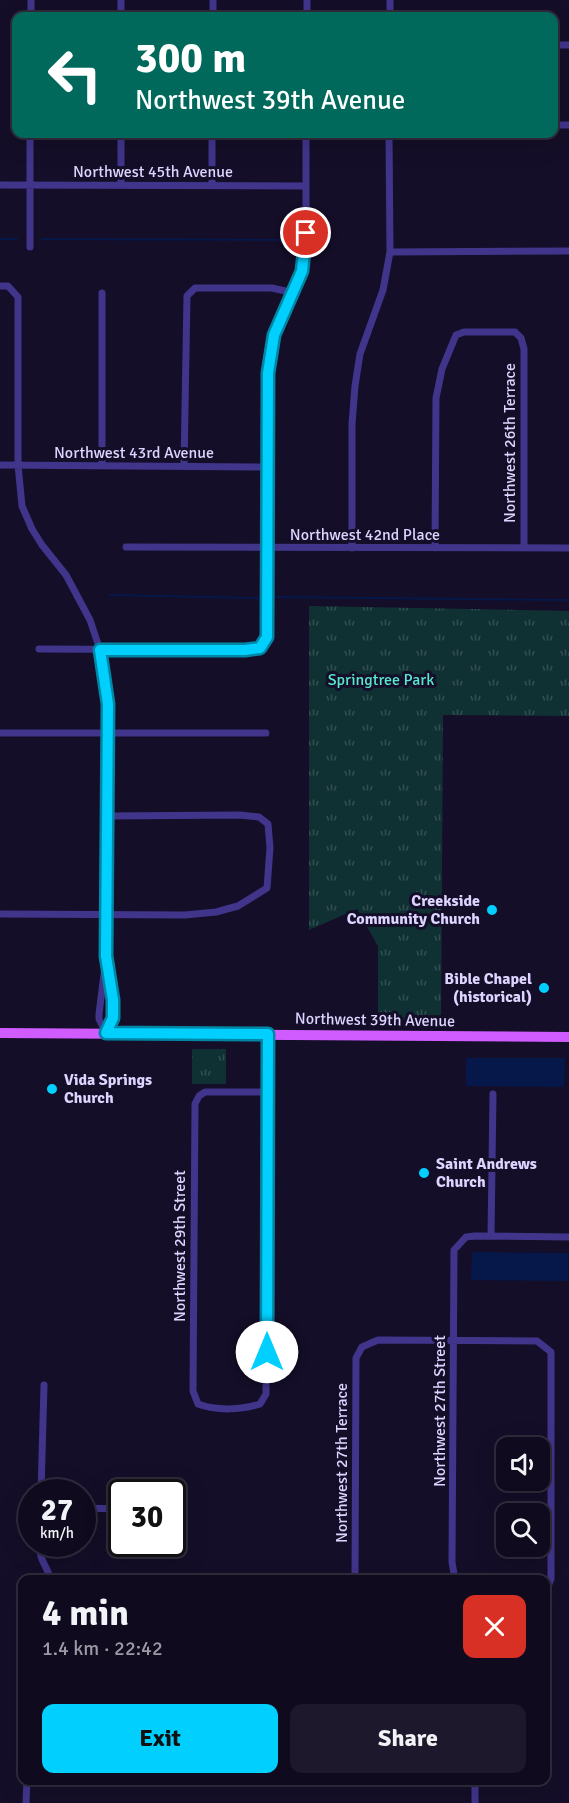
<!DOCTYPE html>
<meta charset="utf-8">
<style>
:root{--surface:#0f0a1e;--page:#1d182b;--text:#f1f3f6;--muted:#9b9aa4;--line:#2f2b3c;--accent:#01d0ff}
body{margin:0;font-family:Signika,sans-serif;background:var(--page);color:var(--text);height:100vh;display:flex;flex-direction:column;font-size:22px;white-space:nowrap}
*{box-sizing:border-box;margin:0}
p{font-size:20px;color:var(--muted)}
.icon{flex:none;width:33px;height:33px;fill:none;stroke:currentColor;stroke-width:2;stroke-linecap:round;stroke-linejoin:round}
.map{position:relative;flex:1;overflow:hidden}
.details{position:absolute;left:18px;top:1575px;width:532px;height:210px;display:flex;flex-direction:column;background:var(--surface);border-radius:12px;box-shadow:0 6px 24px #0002,0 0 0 2px var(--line)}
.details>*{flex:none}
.banner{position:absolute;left:12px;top:12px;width:546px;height:126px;border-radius:12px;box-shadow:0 6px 24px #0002,0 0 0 2px var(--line);background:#00695c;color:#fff;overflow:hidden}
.fabs{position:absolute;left:496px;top:1437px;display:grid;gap:12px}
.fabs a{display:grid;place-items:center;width:54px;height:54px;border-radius:12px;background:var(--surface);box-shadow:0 6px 24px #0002,0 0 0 2px var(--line);font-size:30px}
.speed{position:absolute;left:18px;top:1479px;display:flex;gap:12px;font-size:30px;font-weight:700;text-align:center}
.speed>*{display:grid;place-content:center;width:78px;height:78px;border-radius:50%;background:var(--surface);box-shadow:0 6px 24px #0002,0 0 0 2px var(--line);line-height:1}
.speed small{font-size:15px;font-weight:400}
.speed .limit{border:3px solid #111;border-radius:9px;background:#fff;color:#111}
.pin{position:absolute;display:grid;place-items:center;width:51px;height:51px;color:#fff;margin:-26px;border:3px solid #fff;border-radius:50%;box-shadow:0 2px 6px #0007}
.me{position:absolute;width:66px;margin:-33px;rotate:0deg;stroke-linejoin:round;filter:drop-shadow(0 0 4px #0008)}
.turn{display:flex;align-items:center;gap:21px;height:126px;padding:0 24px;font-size:27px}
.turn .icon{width:78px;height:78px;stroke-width:2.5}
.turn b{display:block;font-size:42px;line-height:51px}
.round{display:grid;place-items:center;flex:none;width:63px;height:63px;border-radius:12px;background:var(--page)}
.head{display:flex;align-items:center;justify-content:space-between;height:102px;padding:0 24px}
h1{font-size:36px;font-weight:700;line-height:45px}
.action{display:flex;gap:12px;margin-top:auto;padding:12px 24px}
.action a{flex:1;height:69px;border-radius:12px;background:var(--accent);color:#111;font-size:24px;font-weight:700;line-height:69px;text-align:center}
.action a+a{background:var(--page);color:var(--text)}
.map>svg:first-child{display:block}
</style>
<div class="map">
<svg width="569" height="1803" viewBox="0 0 569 1803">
<defs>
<pattern id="park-tufts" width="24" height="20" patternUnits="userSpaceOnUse" patternTransform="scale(1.5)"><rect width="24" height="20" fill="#103133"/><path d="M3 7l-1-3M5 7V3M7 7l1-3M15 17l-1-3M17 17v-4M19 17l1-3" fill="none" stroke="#324e52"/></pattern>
</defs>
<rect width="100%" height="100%" fill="#140e28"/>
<path fill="url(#park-tufts)" d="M 309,606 L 569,611 L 569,716 L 443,715 L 441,1020 L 378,1019 L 378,946 L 357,909 L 309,930 Z
M 192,1049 L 226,1049 L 226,1084 L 192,1084 Z"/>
<path fill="#061849" d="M 466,1058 L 565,1058 L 564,1087 L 466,1086 Z
M 472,1252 L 568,1253 L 568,1281 L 471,1280 Z"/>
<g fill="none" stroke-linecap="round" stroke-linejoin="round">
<path stroke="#061849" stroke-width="2" d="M 0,239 L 17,239
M 42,239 L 289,240
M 110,595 L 258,598
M 276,597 L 569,600"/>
<path stroke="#40358b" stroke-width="7" d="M 31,16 L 31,0
M 121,16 L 121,0
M 213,16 L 213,0
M 307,16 L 307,0
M 390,16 L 390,0
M 554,45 L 569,45
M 554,125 L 569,125
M 0,185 L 306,186
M 121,185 L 121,134
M 212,185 L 212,134
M 30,247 L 30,134
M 390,252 L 569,251
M 0,286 L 8,286 L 18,297 L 18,465 L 22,506 L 32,529 L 42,545 L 66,575 L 90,620 L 100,650 L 106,687 L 108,733 L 106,956 L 113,1000 L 113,1019 L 106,1033
M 0,465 L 268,467
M 102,466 L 102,293
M 184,466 L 187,296 L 195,288 L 272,288 L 294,293
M 126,547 L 569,548
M 352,548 L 352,424 L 355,386 L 360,354 L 383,290 L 390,252 L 389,134
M 435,548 L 436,398 L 442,369 L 456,335 L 464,332 L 515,332 L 521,338 L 524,349 L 524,548
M 39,649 L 245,650 L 260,648 L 267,637 L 268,373 L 274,335 L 302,271 L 306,247 L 306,134
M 0,733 L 266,733
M 0,914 L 185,915 L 216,912 L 238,906 L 267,888 L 270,848 L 268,824 L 259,817 L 240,815 L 108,816
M 106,1033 L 99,1019 L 99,1014 L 106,958
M 268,1034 L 266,1394 L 260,1404 C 242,1410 216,1411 198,1404 L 193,1391 L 195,1104 L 199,1096 L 205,1092 L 268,1092
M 491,1236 L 493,1094
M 41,1492 L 44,1385
M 82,1508 L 122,1509
M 40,1544 C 39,1564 48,1564 50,1580
M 355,1580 L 356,1358 L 362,1347 L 378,1340 L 537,1341 L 551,1352 L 551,1579 L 546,1591
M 455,1580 L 452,1562 L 454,1250 L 466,1237 L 475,1236 L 569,1237
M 26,1803 L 27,1780
M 475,1803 L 475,1780"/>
<path stroke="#d05cff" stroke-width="10" d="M 0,1033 L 569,1037"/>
</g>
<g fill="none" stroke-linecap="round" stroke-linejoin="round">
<defs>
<path id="route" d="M 267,1352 L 268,1034 L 106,1033 L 113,1018 L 113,1000 L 106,956 L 108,704 L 100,650 L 245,650 L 260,648 L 267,637 L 268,373 L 274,335 L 302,271 L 306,233"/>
</defs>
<use href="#route" stroke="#0187a6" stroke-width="15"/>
<use href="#route" stroke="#01d0ff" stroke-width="10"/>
</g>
<g fill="#01d0ff" stroke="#140e28" stroke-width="2">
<circle cx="492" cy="910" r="6"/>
<circle cx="544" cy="988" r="6"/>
<circle cx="52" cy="1089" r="6"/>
<circle cx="424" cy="1173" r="6"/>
</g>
<g text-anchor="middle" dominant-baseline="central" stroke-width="6" stroke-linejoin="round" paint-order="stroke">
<g font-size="16" fill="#ddd5ff" stroke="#140e28">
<text x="153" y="172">Northwest 45th Avenue</text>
<text transform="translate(510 443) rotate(-90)">Northwest 26th Terrace</text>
<text x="134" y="453">Northwest 43rd Avenue</text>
<text x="365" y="535">Northwest 42nd Place</text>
<text transform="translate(375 1020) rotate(1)">Northwest 39th Avenue</text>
<text transform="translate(180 1246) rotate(-90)">Northwest 29th Street</text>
<text transform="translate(440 1411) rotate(-90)">Northwest 27th Street</text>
<text transform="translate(342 1463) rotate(-90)">Northwest 27th Terrace</text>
</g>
<g font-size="16" fill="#56e9d1" stroke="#140e28">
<text x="381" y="680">Springtree Park</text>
</g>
<g font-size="16" font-weight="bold" fill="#ddd5ff" stroke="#140e28" text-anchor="end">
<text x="480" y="901">Creekside<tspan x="480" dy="18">Community Church</tspan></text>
<text x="532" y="979">Bible Chapel<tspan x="532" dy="18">(historical)</tspan></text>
<text x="64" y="1080" text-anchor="start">Vida Springs<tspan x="64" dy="18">Church</tspan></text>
<text x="436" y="1164" text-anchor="start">Saint Andrews<tspan x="436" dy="18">Church</tspan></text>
</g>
</g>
</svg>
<div class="fabs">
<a><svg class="icon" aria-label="sound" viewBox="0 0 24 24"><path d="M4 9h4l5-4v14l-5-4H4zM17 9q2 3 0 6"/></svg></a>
<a><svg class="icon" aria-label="search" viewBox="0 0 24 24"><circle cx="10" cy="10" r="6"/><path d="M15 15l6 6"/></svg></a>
</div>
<div class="speed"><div>27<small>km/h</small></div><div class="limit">30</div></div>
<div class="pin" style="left:306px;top:233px;background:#d93025"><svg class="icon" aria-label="arrive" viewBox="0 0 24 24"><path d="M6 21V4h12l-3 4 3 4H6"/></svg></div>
<svg class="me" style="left:267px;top:1352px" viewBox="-20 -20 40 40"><circle r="19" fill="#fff"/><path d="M0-13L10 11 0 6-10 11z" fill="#01d0ff"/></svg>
<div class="banner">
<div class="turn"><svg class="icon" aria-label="left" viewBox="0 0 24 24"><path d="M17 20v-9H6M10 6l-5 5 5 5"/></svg><div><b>300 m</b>Northwest 39th Avenue</div></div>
</div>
<section class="details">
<div class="head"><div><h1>4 min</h1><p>1.4 km · 22:42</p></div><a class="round" style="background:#d93025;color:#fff"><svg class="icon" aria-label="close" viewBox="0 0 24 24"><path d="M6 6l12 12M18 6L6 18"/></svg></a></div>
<div class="action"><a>Exit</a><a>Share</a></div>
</section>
</div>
